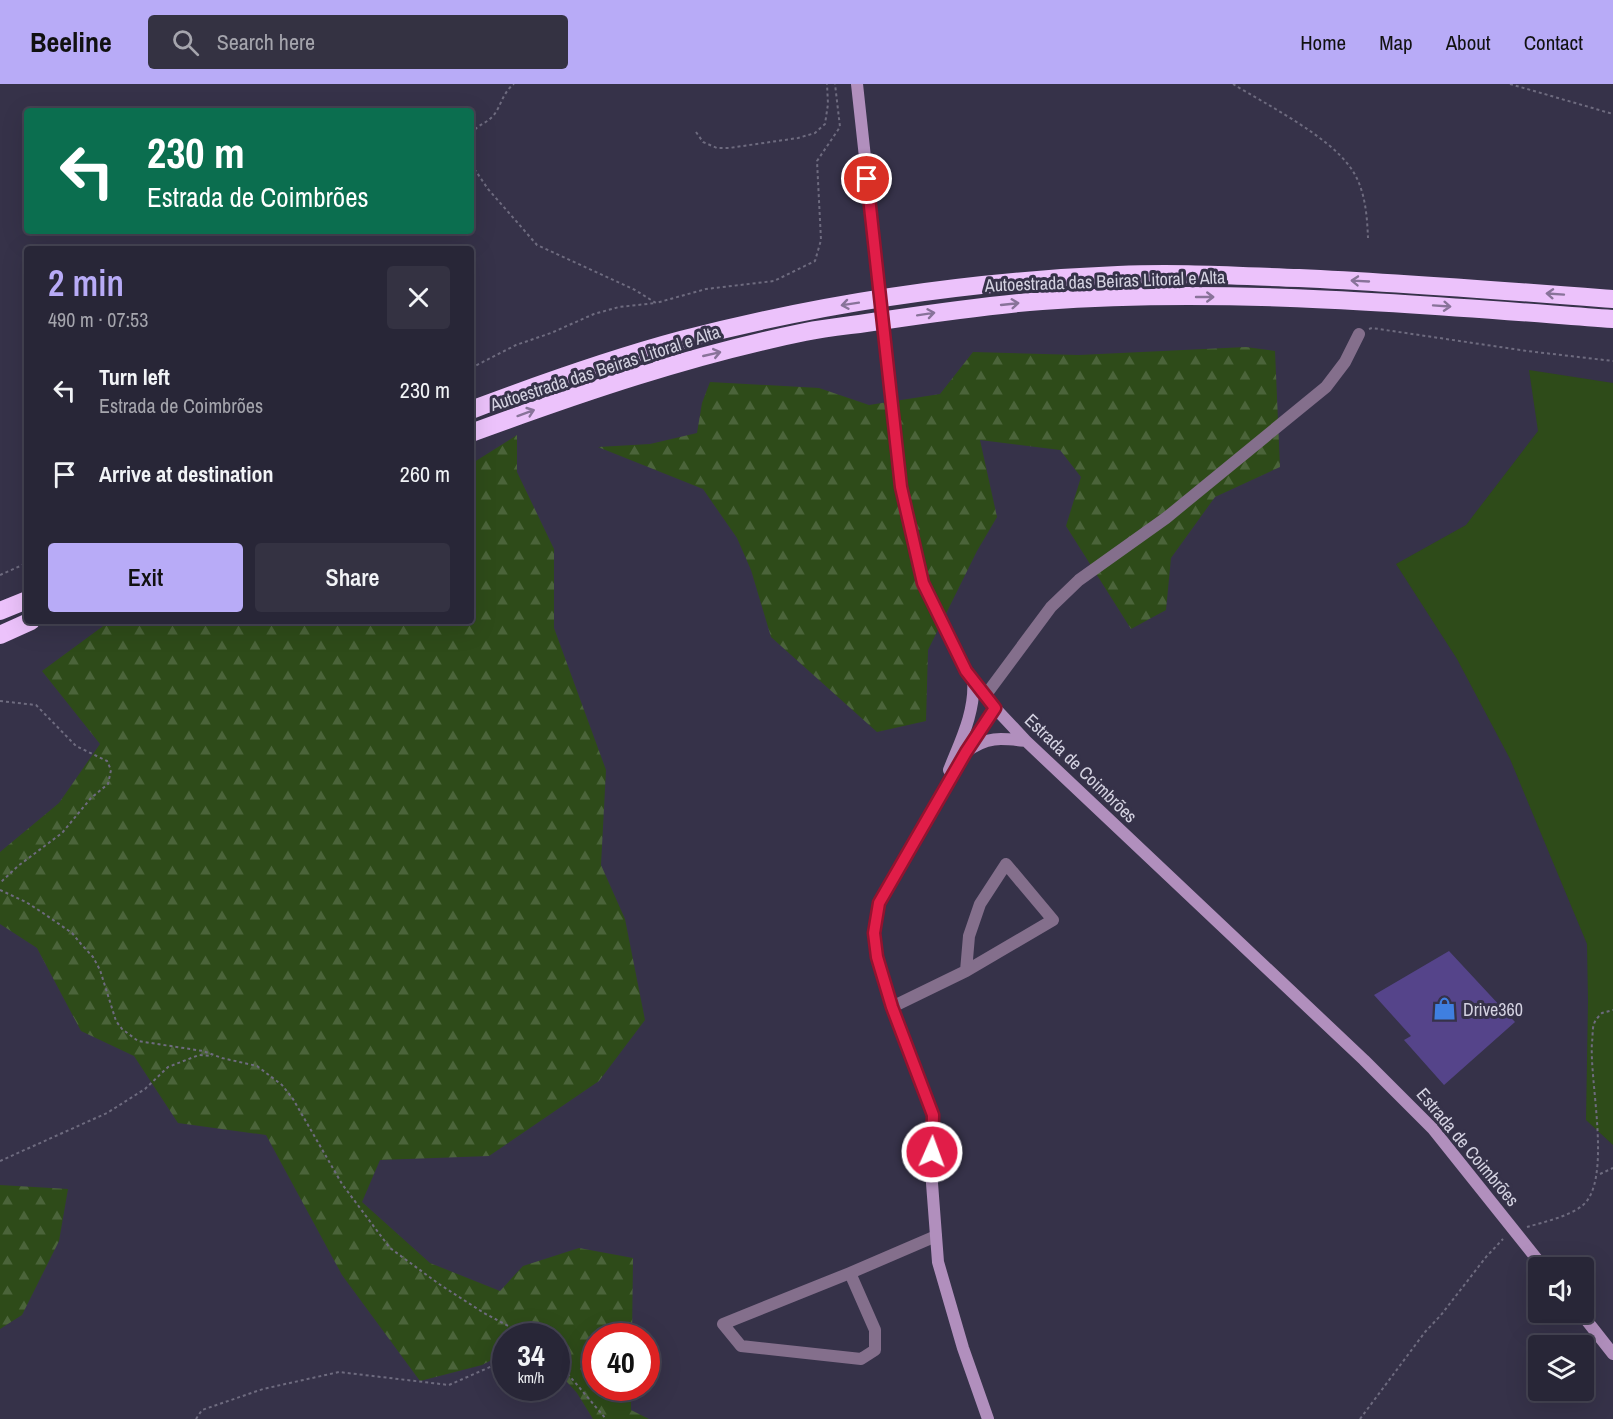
<!DOCTYPE html>
<meta charset="utf-8">
<style>
:root{--surface:#282637;--page:#343242;--text:#f1f3f6;--muted:#a5a5ad;--line:#444352;--accent:#b8abf7}
body{margin:0;font-family:"Archivo Narrow",sans-serif;background:var(--page);color:var(--text);height:100vh;display:flex;flex-direction:column;font-size:22px;white-space:nowrap}
*{box-sizing:border-box;margin:0}
p{font-size:20px;color:var(--muted)}
.icon{flex:none;width:33px;height:33px;fill:none;stroke:currentColor;stroke-width:2;stroke-linecap:round;stroke-linejoin:round}
.map{position:relative;flex:1;overflow:hidden}
.panel{position:absolute;left:24px;top:162px;width:450px;height:378px;display:flex;flex-direction:column;background:var(--surface);border-radius:6px;box-shadow:0 6px 24px #0002,0 0 0 2px var(--line)}
.panel>*{flex:none}
.hud{position:absolute;left:24px;top:24px;width:450px;height:126px;border-radius:6px;box-shadow:0 6px 24px #0002,0 0 0 2px var(--line);background:#0b6e4f;color:#fff;overflow:hidden}
.controls{position:absolute;left:1528px;top:1173px;display:grid;gap:12px}
.controls a{display:grid;place-items:center;width:66px;height:66px;border-radius:6px;background:var(--surface);box-shadow:0 6px 24px #0002,0 0 0 2px var(--line);font-size:30px}
.speed{position:absolute;left:492px;top:1239px;display:flex;gap:12px;font-size:30px;font-weight:700;text-align:center}
.speed>*{display:grid;place-content:center;width:78px;height:78px;border-radius:50%;background:var(--surface);box-shadow:0 6px 24px #0002,0 0 0 2px var(--line);line-height:1}
.speed small{font-size:15px;font-weight:400}
.speed .limit{border:9px solid #d22;background:#fff;color:#111}
.pin{position:absolute;display:grid;place-items:center;width:51px;height:51px;color:#fff;margin:-26px;border:3px solid #fff;border-radius:50%;box-shadow:0 2px 6px #0007}
.me{position:absolute;width:66px;margin:-33px;rotate:2deg;stroke-linejoin:round;filter:drop-shadow(0 0 4px #0008)}
.turn{display:flex;align-items:center;gap:21px;height:126px;padding:0 24px;font-size:27px}
.turn .icon{width:78px;height:78px;stroke-width:2.5}
.turn b{display:block;font-size:42px;line-height:51px}
.round{display:grid;place-items:center;flex:none;width:63px;height:63px;border-radius:6px;background:var(--page)}
.headline{display:flex;align-items:center;justify-content:space-between;height:102px;padding:0 24px}
h1{font-size:36px;font-weight:600;line-height:45px;color:var(--accent)}
.primary-button{display:flex;gap:12px;margin-top:auto;padding:12px 24px}
.primary-button a{flex:1;height:69px;border-radius:6px;background:var(--accent);color:#111;font-size:24px;font-weight:600;line-height:69px;text-align:center}
.primary-button a+a{background:var(--page);color:var(--text)}
ul{padding:0;list-style:none}
li{display:flex;align-items:center;gap:18px;height:84px;padding:0 24px}
li div{flex:1}
li b{display:block;font-size:22px}
li em{font-style:normal}
header{display:flex;align-items:center;gap:36px;box-sizing:border-box;height:84px;padding:0 30px;background:var(--accent);color:#111}
header strong{font-size:28px}
nav{display:flex;gap:33px;margin-inline-start:auto;font-size:21px}
.search{width:420px;height:54px;background:var(--page);display:flex;align-items:center;gap:15px;box-sizing:border-box;padding:0 21px;border-radius:6px;color:var(--muted);font-size:22px}
.map>svg:first-child{display:block}
</style>
<header>
<strong>Beeline</strong>
<div class="search"><svg class="icon" aria-label="search" viewBox="0 0 24 24"><circle cx="10" cy="10" r="6"/><path d="M15 15l6 6"/></svg>Search here</div>
<nav><a>Home</a><a>Map</a><a>About</a><a>Contact</a></nav>
</header>
<div class="map">
<svg width="1613" height="1335" viewBox="0 0 1613 1335">
<defs>
<pattern id="forest-firs" width="22" height="20" patternUnits="userSpaceOnUse" patternTransform="scale(1.5)"><rect width="22" height="20" fill="#2e4b19"/><path d="M5 1l3.5 6h-7zM16 11l3.5 6h-7z" fill="#4b643a"/></pattern>
</defs>
<rect width="100%" height="100%" fill="#363249"/>
<path fill="#2e4b19" d="M 1529,286 L 1613,299 L 1613,1061 L 1586,1036 L 1588,917 L 1587,860 L 1510,675 L 1457,575 L 1396,480 L 1466,441 L 1538,347 Z"/>
<path fill="url(#forest-firs)" d="M 1246,263 L 1275,267 L 1280,383 L 1215,413 L 1171,474 L 1166,526 L 1131,545 L 1066,442 L 1081,393 L 1060,366 L 980,356 L 997,433 L 977,467 L 928,566 L 926,637 L 877,648 L 771,553 L 751,486 L 737,454 L 703,405 L 598,363 L 650,360 L 697,349 L 702,319 L 710,298 L 819,304 L 869,321 L 940,310 L 973,268 L 1079,271 Z
M 517,351 L 517,388 L 554,465 L 554,544 L 606,686 L 601,781 L 625,835 L 645,936 L 599,997 L 489,1072 L 380,1076 L 362,1118 L 430,1179 L 500,1207 L 523,1182 L 579,1164 L 633,1174 L 632,1252 L 596,1252 L 596,1304 L 631,1304 L 631,1326 L 649,1335 L 593,1335 L 577,1309 L 557,1287 L 556,1252 L 506,1252 L 505,1269 L 482,1281 L 420,1297 L 342,1191 L 266,1051 L 178,1039 L 134,972 L 81,947 L 37,864 L 0,840 L 0,768 L 59,719 L 100,660 L 42,587 L 110,537 L 471,537 L 471,380 Z
M 0,1101 L 68,1105 L 59,1157 L 22,1231 L 0,1245 Z"/>
<path fill="#55448a" d="M 1449,867 L 1515,938 L 1444,1001 L 1404,956 L 1411,952 L 1374,911 Z"/>
<g fill="none" stroke-linecap="round" stroke-linejoin="round">
<path stroke="#6e6b7f" stroke-width="2" stroke-dasharray="3 3" stroke-linecap="butt" d="M 1233,0 C 1267,21 1327,51 1350,83 C 1365,103 1367,130 1368,154
M 1510,0 L 1613,30
M 696,48 L 703,58 L 717,64 L 729,64 L 798,54 L 815,49 L 825,40 L 828,20 L 827,0
M 471,50 C 478,40 486,40 493,32 C 501,23 502,9 514,0
M 471,80 L 488,105 L 537,161 L 635,206 L 656,219 L 706,205 L 774,197 L 815,177 L 821,156 L 817,77 L 840,43 L 835,0
M 1369,245 L 1372,244 L 1527,267 L 1613,277
M 471,284 L 516,261 L 551,249 L 594,230 L 619,223 L 656,219
M 0,491 L 27,479
M 0,617 L 36,621 L 76,662 L 107,677 L 111,686 L 108,700 L 91,714 L 62,749 L 18,782 L 0,799
M 0,806 L 26,818 L 43,829 L 72,849 L 81,860 L 93,873 L 100,886 L 116,937 L 122,945 L 138,957 L 203,967 L 222,974 L 257,982 L 282,1001 L 293,1015 L 342,1100 L 390,1164 L 439,1200 L 484,1229 L 527,1252
M 0,1077 L 107,1029 L 145,1005 L 168,983 L 199,971 L 212,972
M 1600,1090 L 1613,1084
M 1527,1143 C 1544,1138 1567,1133 1582,1122 C 1613,1097 1589,998 1592,958 C 1593,953 1592,945 1594,940 C 1595,936 1599,932 1602,929 L 1613,926
M 556,1276 L 606,1335
M 196,1335 L 202,1326 L 263,1305 L 339,1288 L 449,1301 L 506,1276
M 1360,1335 L 1425,1248 L 1441,1231 L 1486,1173 L 1503,1155"/>
<path stroke="#846f8c" stroke-width="12" d="M 985,612 L 1051,523 L 1079,496 L 1166,434 L 1326,303 L 1345,278 L 1359,250
M 892,923 L 966,887 L 1053,836 L 1006,780 L 980,820 L 969,852 L 966,887
M 850,1189 L 723,1240 L 741,1262 L 861,1275 L 875,1266 L 875,1246 L 850,1189 L 936,1152"/>
<path stroke="#b18fbd" stroke-width="12" d="M 857,0 L 901,403 L 923,499 L 966,587 L 995,624 L 1026,657 L 1364,976 L 1433,1045 L 1544,1184
M 970,662 L 995,624
M 949,686 C 960,658 976,627 973,595
M 1580,1228 L 1613,1270
M 988,1335 L 963,1264 L 938,1178 L 931,1086 L 933,1031 L 892,923 L 877,873 L 874,850 L 879,819 L 966,668 C 987,652 1001,654 1026,657"/>
<path stroke="#ecc2fb" stroke-width="18" d="M 471,326 C 540,300 610,275 681,256 C 823,219 971,197 1118,191 C 1178,188 1239,192 1299,194 C 1404,199 1508,207 1613,215
M 471,349 C 580,309 691,271 805,248 C 830,243 855,241 880,237 C 934,229 988,221 1042,217 C 1232,203 1424,221 1613,235
M 0,527 L 27,516
M 0,551 L 31,537"/>
</g>
<defs><path id="oneway-shaft" d="M-6 0H5M1.5-3L5.5 0L1.5 3" fill="none" stroke-width="1.6" stroke-linecap="round" stroke-linejoin="round" transform="scale(1.5)"/></defs>
<g stroke="#887399">
<use href="#oneway-shaft" transform="translate(1360 197) rotate(-177)"/>
<use href="#oneway-shaft" transform="translate(1555 210) rotate(-176)"/>
<use href="#oneway-shaft" transform="translate(1205 213)"/>
<use href="#oneway-shaft" transform="translate(850 220) rotate(171)"/>
<use href="#oneway-shaft" transform="translate(1010 220) rotate(-6)"/>
<use href="#oneway-shaft" transform="translate(1442 222) rotate(4)"/>
<use href="#oneway-shaft" transform="translate(926 230) rotate(-9)"/>
<use href="#oneway-shaft" transform="translate(712 270) rotate(-13)"/>
<use href="#oneway-shaft" transform="translate(526 329) rotate(-20)"/>
</g>
<g fill="none" stroke-linecap="round" stroke-linejoin="round">
<defs>
<path id="route" d="M 867,95 L 901,403 L 923,499 L 966,587 L 995,624 L 966,668 L 879,819 L 874,849 L 877,873 L 892,923 L 933,1031 L 932,1068"/>
</defs>
<use href="#route" stroke="#92132f" stroke-width="15"/>
<use href="#route" stroke="#e11d48" stroke-width="10"/>
</g>
<defs>
<symbol id="shop-bare" viewBox="-9 -9 18 18"><path d="M-5-2.5h2.3a2.7 3.5 0 0 1 5.4 0H5L5.5 6h-11ZM-1.5-2.5h3a1.5 2.3 0 0 0-3 0Z" fill="#3f7fe0" stroke="#363249" stroke-width="2.5" paint-order="stroke"/></symbol>
</defs>
<g fill-rule="evenodd">
<use href="#shop-bare" x="1428" y="908" width="33" height="33"/>
</g>
<g text-anchor="middle" dominant-baseline="central" stroke-width="6" stroke-linejoin="round" paint-order="stroke">
<g font-size="18" fill="#d4d2e1" stroke="#363249">
<text transform="translate(1105 197) rotate(-2)">Autoestrada das Beiras Litoral e Alta</text>
<text transform="translate(605 284) rotate(-18)">Autoestrada das Beiras Litoral e Alta</text>
<text transform="translate(1081 684) rotate(44)">Estrada de Coimbrões</text>
<text transform="translate(1468 1063) rotate(50)">Estrada de Coimbrões</text>
</g>
<g font-size="18" fill="#d4d2e1" stroke="#363249" text-anchor="start">
<text x="1463" y="925">Drive360</text>
</g>
</g>
</svg>
<div class="controls">
<a><svg class="icon" aria-label="sound" viewBox="0 0 24 24"><path d="M4 9h4l5-4v14l-5-4H4zM17 9q2 3 0 6"/></svg></a>
<a><svg class="icon" aria-label="layers" viewBox="0 0 24 24"><path d="M12 4l9 5-9 5-9-5zM3 14l9 5 9-5"/></svg></a>
</div>
<div class="speed"><div>34<small>km/h</small></div><div class="limit">40</div></div>
<div class="pin" style="left:867px;top:95px;background:#d93025"><svg class="icon" aria-label="arrive" viewBox="0 0 24 24"><path d="M6 21V4h12l-3 4 3 4H6"/></svg></div>
<svg class="me" style="left:932px;top:1068px" viewBox="-20 -20 40 40"><circle r="17" fill="#e11d48" stroke="#fff" stroke-width="3"/><path d="M0-11L8 9 0 5-8 9z" fill="#fff"/></svg>
<div class="hud">
<div class="turn"><svg class="icon" aria-label="left" viewBox="0 0 24 24"><path d="M17 20v-9H6M10 6l-5 5 5 5"/></svg><div><b>230 m</b>Estrada de Coimbrões</div></div>
</div>
<section class="panel">
<div class="headline"><div><h1>2 min</h1><p>490 m · 07:53</p></div><a class="round"><svg class="icon" aria-label="close" viewBox="0 0 24 24"><path d="M6 6l12 12M18 6L6 18"/></svg></a></div>
<ul>
<li><svg class="icon" aria-label="left" viewBox="0 0 24 24"><path d="M17 20v-9H6M10 6l-5 5 5 5"/></svg><div><b>Turn left</b><p>Estrada de Coimbrões</p></div><em>230 m</em></li>
<li><svg class="icon" aria-label="arrive" viewBox="0 0 24 24"><path d="M6 21V4h12l-3 4 3 4H6"/></svg><div><b>Arrive at destination</b></div><em>260 m</em></li>
</ul>
<div class="primary-button"><a>Exit</a><a>Share</a></div>
</section>
</div>
